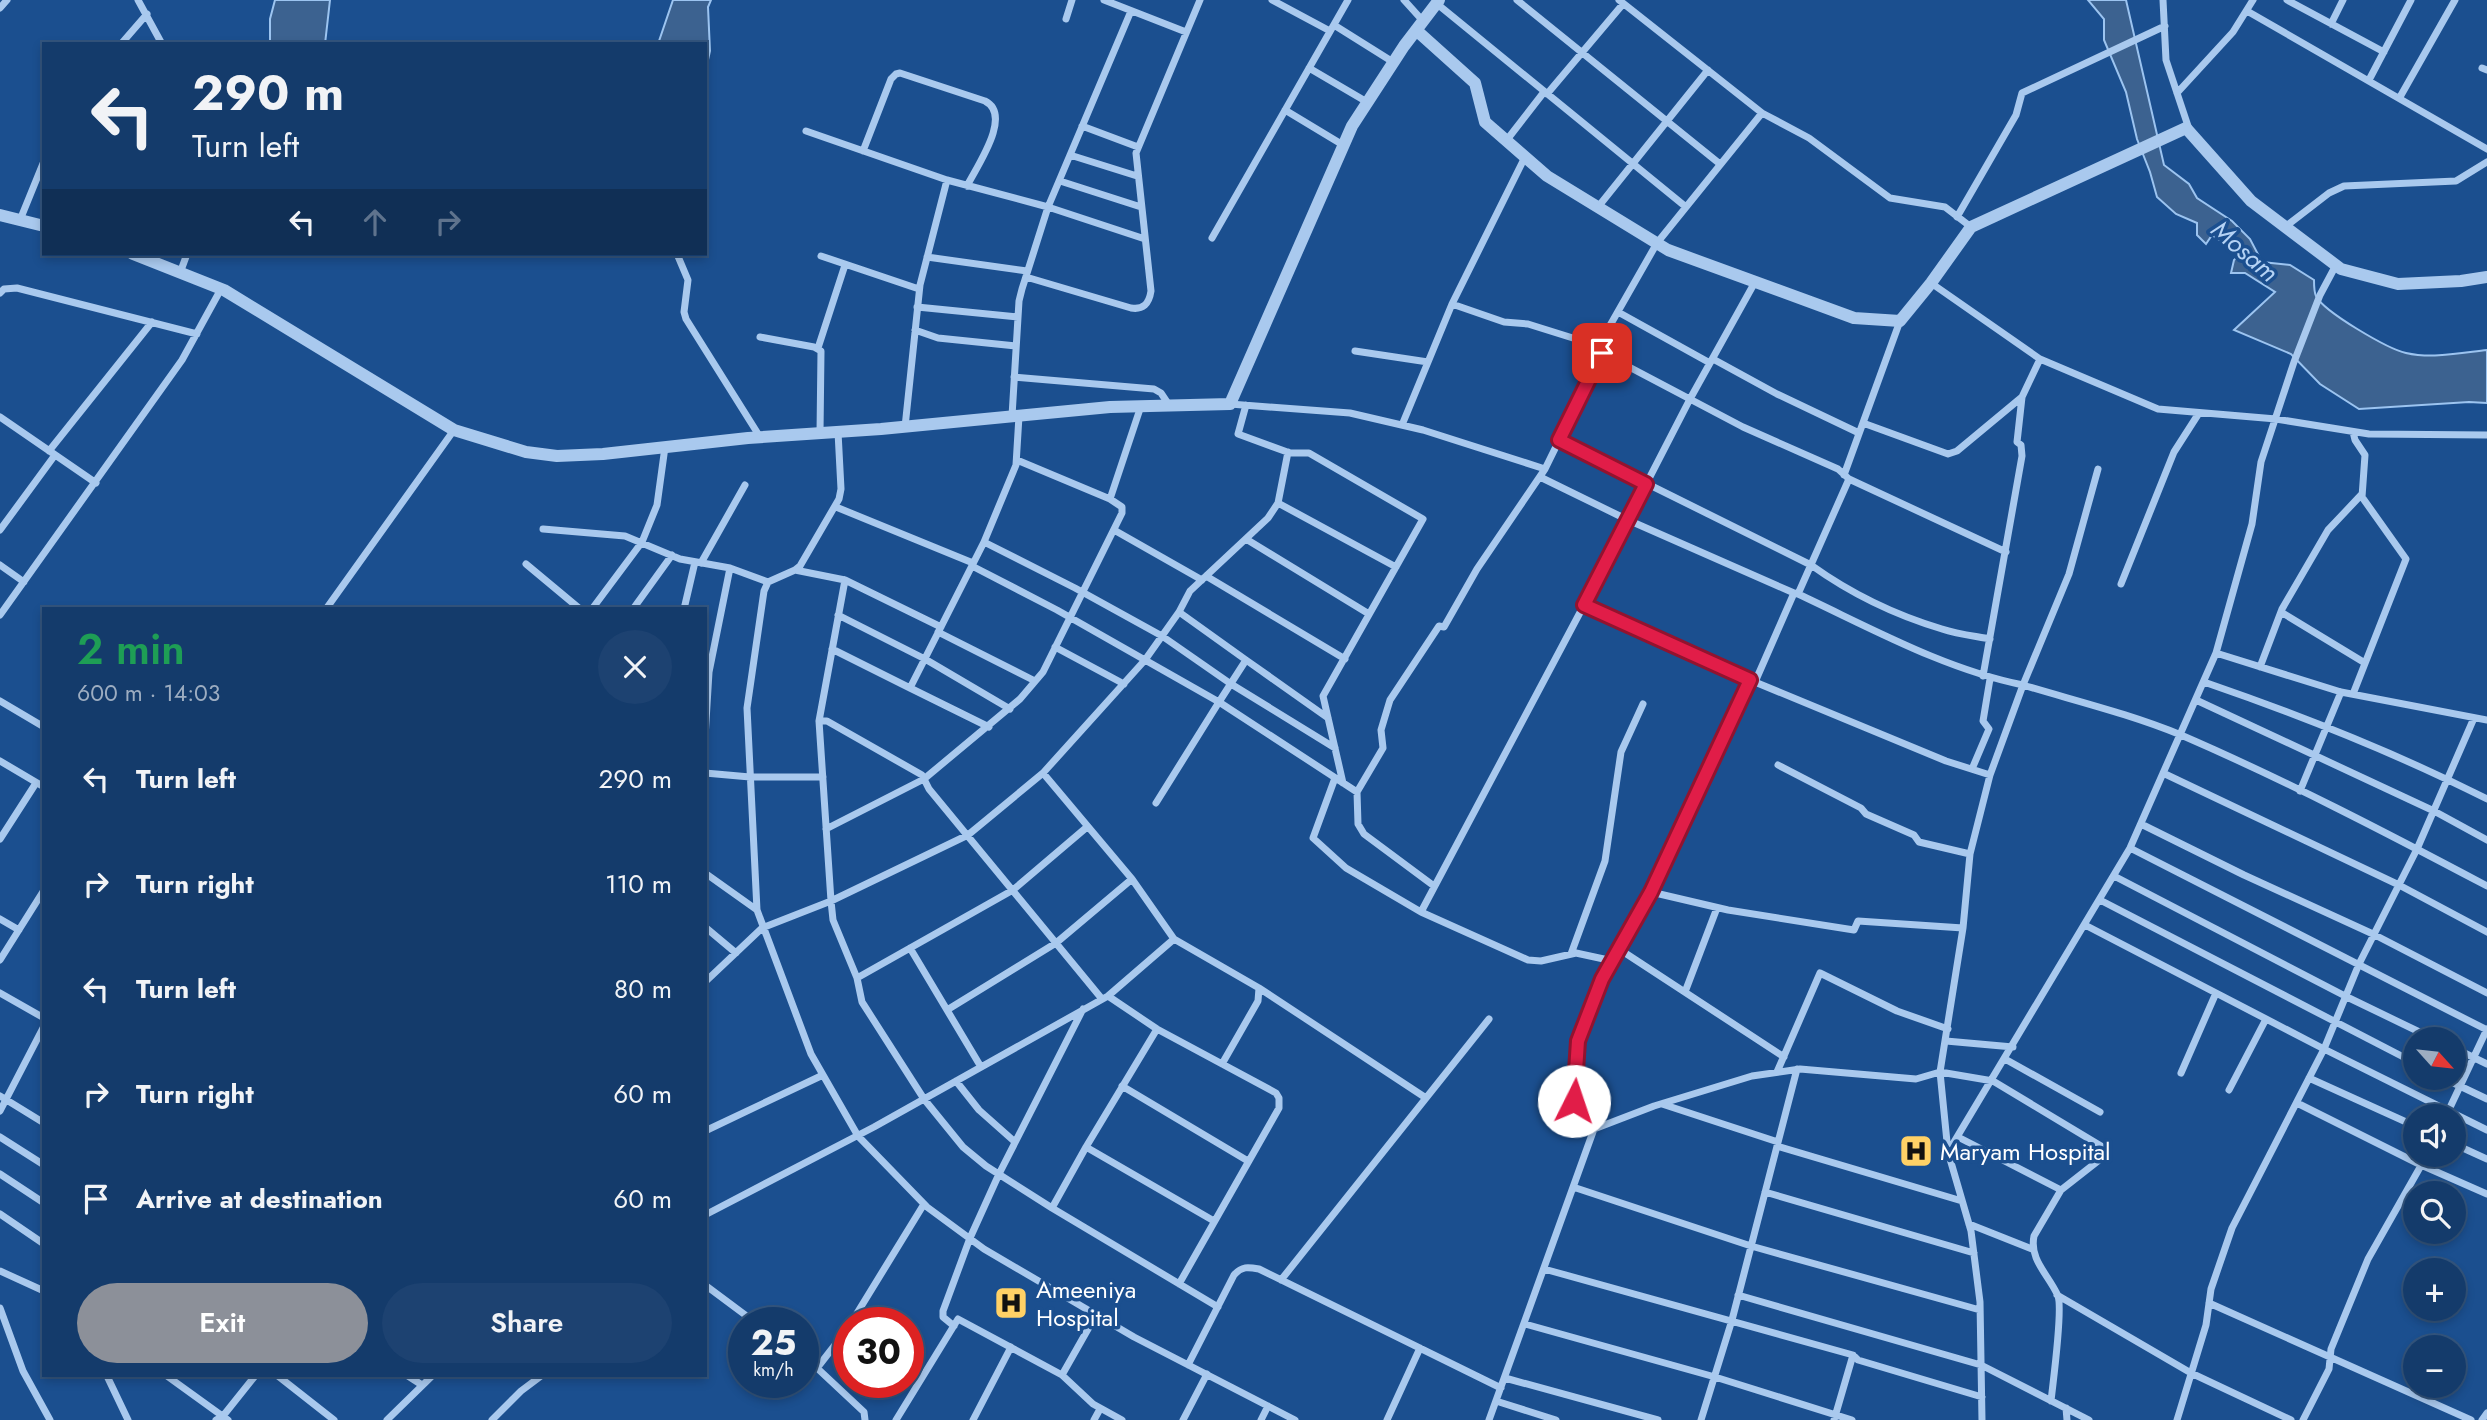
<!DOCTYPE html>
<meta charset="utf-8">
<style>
:root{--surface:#143b6b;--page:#1d4271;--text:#f1f3f6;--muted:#9dadc1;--line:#33557e;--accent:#8c9099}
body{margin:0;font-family:Jost,sans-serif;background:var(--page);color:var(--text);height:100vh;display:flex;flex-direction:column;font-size:26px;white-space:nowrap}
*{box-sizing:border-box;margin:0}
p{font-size:23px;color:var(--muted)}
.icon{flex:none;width:38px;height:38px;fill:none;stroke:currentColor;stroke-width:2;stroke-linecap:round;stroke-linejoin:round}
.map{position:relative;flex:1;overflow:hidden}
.side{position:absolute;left:42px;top:607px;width:665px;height:770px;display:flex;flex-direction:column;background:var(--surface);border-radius:0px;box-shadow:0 4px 10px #0003,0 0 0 2px var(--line)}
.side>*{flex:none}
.guide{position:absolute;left:42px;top:42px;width:665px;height:214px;border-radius:0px;box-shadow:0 4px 10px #0003,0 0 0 2px var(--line);background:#143b6b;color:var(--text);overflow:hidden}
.needle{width:46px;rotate:117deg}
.tools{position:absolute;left:2403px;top:1027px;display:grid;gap:14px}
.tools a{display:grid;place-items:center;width:63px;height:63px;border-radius:50%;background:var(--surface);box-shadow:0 4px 10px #0003,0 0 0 2px var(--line);font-size:35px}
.speed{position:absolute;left:728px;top:1307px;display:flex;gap:14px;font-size:35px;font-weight:700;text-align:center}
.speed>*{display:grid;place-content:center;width:91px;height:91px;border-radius:50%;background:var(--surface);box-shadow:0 4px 10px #0003,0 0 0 2px var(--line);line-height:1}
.speed small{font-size:18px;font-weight:400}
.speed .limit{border:10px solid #d22;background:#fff;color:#111}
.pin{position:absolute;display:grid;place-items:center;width:60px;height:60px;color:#fff;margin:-30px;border-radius:14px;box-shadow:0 4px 10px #0006}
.me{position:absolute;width:77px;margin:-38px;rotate:4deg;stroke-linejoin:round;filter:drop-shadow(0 0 5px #0008)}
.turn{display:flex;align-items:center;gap:24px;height:147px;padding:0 35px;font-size:32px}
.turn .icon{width:91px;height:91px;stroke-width:2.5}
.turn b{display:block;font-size:49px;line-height:60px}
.lanes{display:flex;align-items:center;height:66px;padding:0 35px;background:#0003;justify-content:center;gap:35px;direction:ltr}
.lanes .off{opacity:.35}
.round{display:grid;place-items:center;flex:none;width:74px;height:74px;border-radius:37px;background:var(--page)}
.summary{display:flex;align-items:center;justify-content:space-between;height:119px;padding:0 35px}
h1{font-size:42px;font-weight:600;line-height:52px;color:#1e9e55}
.action{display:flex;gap:14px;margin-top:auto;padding:14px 35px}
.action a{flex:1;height:80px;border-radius:42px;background:var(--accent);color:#fff;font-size:28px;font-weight:600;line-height:80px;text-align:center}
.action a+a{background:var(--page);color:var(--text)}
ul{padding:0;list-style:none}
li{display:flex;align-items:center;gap:21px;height:105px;padding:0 35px}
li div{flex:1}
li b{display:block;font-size:26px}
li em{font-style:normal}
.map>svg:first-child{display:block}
</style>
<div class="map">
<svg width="2487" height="1420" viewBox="0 0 2487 1420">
<rect width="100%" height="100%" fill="#1b4f8f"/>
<path fill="#3c6290" stroke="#9cc4f0" stroke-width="2" d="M 275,0 L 330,0 L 325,44 L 270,44 L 270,19 Z
M 673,0 L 711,0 L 708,7 L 710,51 L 705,73 L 705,44 L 658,44 Z
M 2088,0 L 2126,0 L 2164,165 L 2189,184 L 2197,198 L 2232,221 L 2250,239 L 2262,262 L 2290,265 L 2314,280 C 2314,285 2314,292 2316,296 C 2324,312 2388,349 2406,353 C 2432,359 2461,353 2487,350 L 2487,403 L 2469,402 L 2359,409 L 2320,384 L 2291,354 L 2234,330 L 2275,292 L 2245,273 L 2231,273 L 2234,260 L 2240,255 L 2212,235 L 2206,244 L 2197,235 L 2197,223 L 2176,214 L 2157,197 L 2150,172 L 2137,139 L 2126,92 L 2104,40 L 2104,19 Z"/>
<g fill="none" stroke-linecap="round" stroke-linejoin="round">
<path stroke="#a9c9ee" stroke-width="7" d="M 138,0 L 162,44
M 1104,0 L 1186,32
M 1272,0 L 1330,31
M 1404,0 L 1423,21
M 1517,0 L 1720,164
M 1619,0 L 1762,113
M 2163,0 L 2166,60 L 2189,129
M 2287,0 L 2384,52
M 1436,3 L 1686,207
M 0,8 L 7,0
M 2247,11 L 2487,149
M 1066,19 L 1072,0
M 2331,24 L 2343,0
M 1334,25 L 1393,62
M 121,44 L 147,14
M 1309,68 L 1367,102
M 2482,68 L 2487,70
M 2369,80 L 2411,0
M 2177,93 L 2233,32 L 2253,0
M 2400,97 L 2455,0
M 1285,110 L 1343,145
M 1082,126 L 1138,147
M 806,131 L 947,180 L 1048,207 L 1145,239
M 1506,141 L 1544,92 L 1547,94 L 1623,4
M 863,151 L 891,79 L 896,74 L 900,73 L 985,101 C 1013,115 977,166 967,186
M 1070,155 L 1137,176
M 1525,157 L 1452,304 L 1504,322 L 1528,324 L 1576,339 L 1743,427 L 1838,469 L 1849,479 L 2006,552
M 1060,181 L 1141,207
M 1598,207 L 1708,70
M 1957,217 L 2016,115 L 2022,93 L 2165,26
M 20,220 L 44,161
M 2285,227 L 2329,193 L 2344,186 L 2456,181 L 2487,162
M 1212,238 L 1348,0
M 677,254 L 688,280 L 684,312 L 686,319 L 760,437
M 821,256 L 919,289
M 927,257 L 1027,271
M 180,273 L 187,254
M 1026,277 L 1131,308 C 1143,310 1149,304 1151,291 L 1136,153 L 1200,0
M 1931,283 L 2040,359 L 2158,409 L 2276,419 L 2369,434 L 2487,435
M 0,293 L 4,289 L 17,288 L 197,334
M 917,307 L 1018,317
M 1618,312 L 1710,363
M 915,330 L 938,338 L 1016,346
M 760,337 L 814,347 L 821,351 L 820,433
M 818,348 L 845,265
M 1596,350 L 1657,243 L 1762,113 L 1809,138 L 1890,198 L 1945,207 L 1971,227
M 1355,351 L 1428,362
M 1713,359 L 1777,394 L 1859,433
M 1014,377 L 1154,389 L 1161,393 L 1169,405
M 1230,404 L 1350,413 L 1423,430 L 1545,469 L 1602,353
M 1246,405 L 1238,434 L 1290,453 L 1309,453 L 1423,519 L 1323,696 L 1343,783
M 1012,416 L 1019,301 L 1022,289 L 1048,207 L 1131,11
M 0,417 L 96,483
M 1863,423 L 1948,454 L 1957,451 L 2022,397
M 1402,425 L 1452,304
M 905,427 L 920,285 L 947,180
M 838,432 L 841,489 L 839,499 L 800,566 L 795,570 L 768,582 L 764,591 L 747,708 L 757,910 L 811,1054 L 858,1136 L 927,1207 L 984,1249 L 1134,1337 L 1295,1420
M 2353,432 L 2355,440 L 2365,455 L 2362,497 L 2406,559 L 2353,694
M 1559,440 L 1811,565 C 1850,593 1895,615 1942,629 C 1957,634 1974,636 1990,639
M 49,451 L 152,322
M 1844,475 L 1900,321
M 1540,477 L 1628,520 L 1794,593
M 1110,499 L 1141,406
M 1278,503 L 1396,567
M 836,507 L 973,563
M 543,529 L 625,536 L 680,559 L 730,568 L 768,582
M 0,530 L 55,455
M 1114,530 L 1202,580
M 1246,539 L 1369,614
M 984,542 L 1016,465 L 1019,416
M 701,563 L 745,485
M 526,564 L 580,609
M 0,565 L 24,582
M 972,566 L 1057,610 L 1145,660 L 1162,636 L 1231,684 L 1335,748
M 795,570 L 845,580 L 819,721
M 1206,576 L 1345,659
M 845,580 L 941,627
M 2121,584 L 2174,452 L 2199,413
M 1798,594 C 1871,628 1944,669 2023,685 L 2069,574 L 2098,469
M 326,609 L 454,430
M 592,609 L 642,542 L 657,505 L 665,447
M 633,609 L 672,555
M 684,609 L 695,562
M 1179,612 L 1190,591 L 1268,518 L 1278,503 L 1288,452
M 2281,612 L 2365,663
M 0,615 L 182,360 L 221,289
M 838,615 L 925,659 L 1010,709
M 938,632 L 1035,681
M 1055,647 L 1124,684
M 832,649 L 910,688
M 2216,653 L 2341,692 L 2487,720
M 1246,660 L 1328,718
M 2260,667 L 2282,609 L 2328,530 L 2362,494
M 1983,676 L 2022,456 L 2021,445 L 2017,442 L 2022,397 L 2040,359
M 1750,680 L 1584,605 L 1690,399 L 1755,282
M 1755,682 L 1794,593 L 1798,594 L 1849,479
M 2204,682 C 2300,715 2396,753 2487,799
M 2196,700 L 2434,811 L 2487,840
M 0,701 L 44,727
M 989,727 L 910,688 L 984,542 L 1075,588 L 1162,636 L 1179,612 L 1246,660 L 1219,702 L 1145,660 L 1043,773
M 705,738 L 709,672 L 730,568
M 0,761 L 44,787
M 1778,765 L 1861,808 L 1866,814 L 1914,835 L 1919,842 L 1970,854
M 1972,769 L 1989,729 L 1983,721 L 1990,679
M 705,773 L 750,777 L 823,777
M 2163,773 L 2399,885 L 2487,932
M 1335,778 L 1313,838 L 1346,868 L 1421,912 L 1584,605
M 2300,791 L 2341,692
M 1357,792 L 1358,824 L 1364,834 L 1434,886
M 1156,803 L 1219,702 L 1357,792 L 1383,748 L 1381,730 L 1390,700 L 1439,626 L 1444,627 L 1477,569 L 1545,469
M 2141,824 L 2244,875 L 2373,934 L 2487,993
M 826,829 L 924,779 L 1020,699 L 1043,672 L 1122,513 L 1122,507 L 1110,499 L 1017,460
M 0,839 L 36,783
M 2130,848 L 2487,1030
M 705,873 L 757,910
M 2114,876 L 2347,997 L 2436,1040
M 1651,892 L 1728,910 L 1854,930 L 1858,921 L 1963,928
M 2100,900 L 2415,1063
M 1421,912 L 1528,960 L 1541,961 L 1576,953 L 1613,961
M 0,919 L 19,930
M 2085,925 L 2324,1049 L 2487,1130
M 705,927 L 736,953
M 1174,939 L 1259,988 L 1258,1001 L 1222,1064
M 910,948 L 981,1067
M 1619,949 L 1784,1057
M 1571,954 L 1605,861 L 1621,752 L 1643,704
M 0,960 L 44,890
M 857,978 L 862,1002 L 924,1099 L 963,1147 L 986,1166 L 1052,1208 L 1218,1307
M 705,982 L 762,928 L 831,901 L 833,920 L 857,978 L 1013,890 L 1087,827
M 1259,988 L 1426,1098
M 1685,992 L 1717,908
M 0,993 L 44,1018
M 1108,996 L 1157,1029 L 1276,1093 L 1279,1098 L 1279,1108 L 1179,1284
M 947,1010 L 1056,943 L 1132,879
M 1946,1041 L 2013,1047
M 2454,1048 L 2487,1064
M 2005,1059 L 2100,1112
M 1777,1072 L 1820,973 L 1897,1011 L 1948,1029
M 2181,1073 L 2216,993
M 2309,1078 L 2415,1126
M 2443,1078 L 2487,1099
M 956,1081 L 979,1110 L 1015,1142
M 1122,1086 L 1248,1161
M 2229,1090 L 2266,1019
M 0,1096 L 44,1123
M 2297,1103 L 2421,1165 L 2487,1194
M 1662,1104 L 1778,1142
M 0,1111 L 44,1026
M 2446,1116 L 2487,1029
M 1594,1129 L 1574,1100 L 1578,1041 L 1602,979 L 1651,892 L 1750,680 L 1946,761 L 1990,775
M 705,1131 L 823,1075
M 0,1137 L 44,1165
M 1958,1137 L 2061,1190
M 2454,1144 L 2487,1159
M 1777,1146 L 1962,1201
M 1086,1147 L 1214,1221
M 1948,1152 L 2130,848 L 2216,653 L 2252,524 L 2261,462 L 2294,362 L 2320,295 L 2336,265
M 0,1174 L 44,1203
M 1573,1187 L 1751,1246 L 1980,1310
M 1765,1192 L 1974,1253
M 1052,1208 L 1086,1147 L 1157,1029
M 0,1214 L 44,1244
M 705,1215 L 874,1127 L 1108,996 L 1174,939 L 1132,879 L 1043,773 L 968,835 L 831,901 L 819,721 L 827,721 L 922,775 L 929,789 L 1102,999
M 1969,1224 L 2032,1249
M 1544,1269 L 1853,1355 L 1858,1360 L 1982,1397
M 0,1271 L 44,1291
M 1281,1280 L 1489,1019
M 705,1285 L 756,1323
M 1738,1295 L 1981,1365 L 2089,1420
M 2057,1295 L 2191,1373 L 2291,1420
M 2209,1303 L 2471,1420
M 0,1308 L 23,1371 L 50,1420
M 851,1323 L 924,1204
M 1525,1324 L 1715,1377 L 1852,1420
M 954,1326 L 943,1317 L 943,1311 L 970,1238 L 999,1174 L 1083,1009
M 803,1358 L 817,1368 L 849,1327
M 1188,1365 L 1234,1275 C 1242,1266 1248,1267 1259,1269 L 1501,1388
M 817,1368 L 864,1412 L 865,1420
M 1062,1375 L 1093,1404 L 1122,1420
M 107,1376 L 128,1420
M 167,1376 L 228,1420
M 278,1376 L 334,1420
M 408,1376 L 422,1385
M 1505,1378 L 1658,1420
M 1496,1401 L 1556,1420
M 2066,1408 L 2067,1420
M 216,1420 L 223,1416 L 255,1376
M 387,1420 L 432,1376
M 492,1420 L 521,1391 L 541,1376
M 896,1420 L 958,1319 L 1062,1375 L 1096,1315
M 973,1420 L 1011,1347
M 1094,1420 L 1100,1409
M 1183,1420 L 1207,1374
M 1261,1420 L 1268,1406
M 1387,1420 L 1420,1348
M 1489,1420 L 1594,1129 L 1654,1106 L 1752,1076 L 1800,1069 L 1916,1079 L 1940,1072 L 1963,928 L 1970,854 L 1990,775 L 2023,685 C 2076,701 2130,714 2181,735 C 2285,780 2387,833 2487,886
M 1701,1420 L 1732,1320 L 1797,1069
M 1834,1420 L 1853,1355
M 1982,1420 L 1980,1302 L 1971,1231 L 1948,1152 L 1940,1072 L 1993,1081 L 2101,1146 L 2103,1151 L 2098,1161 L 2061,1190 L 2034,1236 C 2029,1260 2049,1275 2058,1296 C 2063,1310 2053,1382 2051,1401
M 2177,1420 L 2206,1325 L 2211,1289 L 2232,1228 L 2324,1049 L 2359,964 L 2417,849 L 2474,718
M 2303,1420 L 2329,1369 L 2331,1349 L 2368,1259 L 2427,1155
M 2482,1420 L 2487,1413"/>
<path stroke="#a9c9ee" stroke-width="12" d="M 1416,30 L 1475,83 L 1485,122 L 1547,176 L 1668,250 L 1854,318 L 1900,321 L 1931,283 L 1971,227 L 2186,128 L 2251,201 L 2341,269 L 2398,284 L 2461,281 L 2487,277
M 0,215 L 44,226
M 133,254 L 224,290 L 454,430 L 526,452 L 557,456 L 603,454 L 748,438 L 881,429 L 1110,407 L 1230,404 L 1352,126 L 1404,46 L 1439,0"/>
</g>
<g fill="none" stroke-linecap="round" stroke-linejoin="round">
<defs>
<path id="route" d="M 1574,1101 L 1578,1041 L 1602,979 L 1651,892 L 1750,680 L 1584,605 L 1646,484 L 1559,440 L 1602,353"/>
</defs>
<use href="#route" stroke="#92132f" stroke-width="18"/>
<use href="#route" stroke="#e11d48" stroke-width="12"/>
</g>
<defs>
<symbol id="hospital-square" viewBox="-11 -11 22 22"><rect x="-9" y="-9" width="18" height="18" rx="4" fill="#ffd166" stroke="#1b4f8f"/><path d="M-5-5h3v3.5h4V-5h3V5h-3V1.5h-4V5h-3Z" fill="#111"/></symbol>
</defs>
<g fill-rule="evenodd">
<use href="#hospital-square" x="1897" y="1132" width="38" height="38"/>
<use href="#hospital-square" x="992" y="1284" width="38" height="38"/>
</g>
<g text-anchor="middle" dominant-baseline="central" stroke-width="7" stroke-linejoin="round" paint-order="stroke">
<g font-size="24" fill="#fff" stroke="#1b4f8f" text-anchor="start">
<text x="1940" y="1151">Maryam Hospital</text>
<text x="1036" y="1289">Ameeniya<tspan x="1036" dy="28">Hospital</tspan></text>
</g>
<g font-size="26" font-style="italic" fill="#b5d3f5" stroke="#1b4f8f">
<text transform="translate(2245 251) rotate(41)">Mosam</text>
</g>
</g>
</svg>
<div class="tools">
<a><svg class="needle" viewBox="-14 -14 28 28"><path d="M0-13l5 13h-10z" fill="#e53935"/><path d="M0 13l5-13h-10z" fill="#9dadc1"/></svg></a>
<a><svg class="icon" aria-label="sound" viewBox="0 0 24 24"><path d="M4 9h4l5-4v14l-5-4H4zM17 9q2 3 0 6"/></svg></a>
<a><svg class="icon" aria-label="search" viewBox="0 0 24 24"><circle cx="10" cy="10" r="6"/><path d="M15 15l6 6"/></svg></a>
<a>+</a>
<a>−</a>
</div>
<div class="speed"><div>25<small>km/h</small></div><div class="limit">30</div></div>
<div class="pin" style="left:1602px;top:353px;background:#d93025"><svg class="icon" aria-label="arrive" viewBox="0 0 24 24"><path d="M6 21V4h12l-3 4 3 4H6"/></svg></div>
<svg class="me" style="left:1574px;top:1101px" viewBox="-20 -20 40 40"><circle r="19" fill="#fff"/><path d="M0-13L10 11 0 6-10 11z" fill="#e11d48"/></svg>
<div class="guide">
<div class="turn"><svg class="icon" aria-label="left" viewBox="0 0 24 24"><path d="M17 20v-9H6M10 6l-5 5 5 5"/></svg><div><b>290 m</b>Turn left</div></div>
<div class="lanes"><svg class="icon" aria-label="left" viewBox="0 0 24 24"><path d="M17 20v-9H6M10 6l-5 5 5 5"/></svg><svg class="icon off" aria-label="ahead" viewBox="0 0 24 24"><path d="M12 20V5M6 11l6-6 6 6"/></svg><svg class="icon off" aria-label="right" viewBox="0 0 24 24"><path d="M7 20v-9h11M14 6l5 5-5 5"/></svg></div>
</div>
<section class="side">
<div class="summary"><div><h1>2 min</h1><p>600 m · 14:03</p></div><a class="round"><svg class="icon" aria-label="close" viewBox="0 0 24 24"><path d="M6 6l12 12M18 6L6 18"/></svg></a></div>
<ul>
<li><svg class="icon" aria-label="left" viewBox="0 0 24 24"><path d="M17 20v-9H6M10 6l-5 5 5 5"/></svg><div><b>Turn left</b></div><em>290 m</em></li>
<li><svg class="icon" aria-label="right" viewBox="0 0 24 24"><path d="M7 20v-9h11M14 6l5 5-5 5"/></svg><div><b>Turn right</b></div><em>110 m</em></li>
<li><svg class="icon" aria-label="left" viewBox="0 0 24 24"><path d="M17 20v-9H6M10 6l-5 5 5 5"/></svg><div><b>Turn left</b></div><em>80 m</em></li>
<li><svg class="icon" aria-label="right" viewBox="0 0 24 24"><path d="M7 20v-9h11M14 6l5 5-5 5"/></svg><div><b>Turn right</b></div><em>60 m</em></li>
<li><svg class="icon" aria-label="arrive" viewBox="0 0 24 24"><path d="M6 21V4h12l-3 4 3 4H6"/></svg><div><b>Arrive at destination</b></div><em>60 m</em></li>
</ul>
<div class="action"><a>Exit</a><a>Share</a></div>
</section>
</div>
